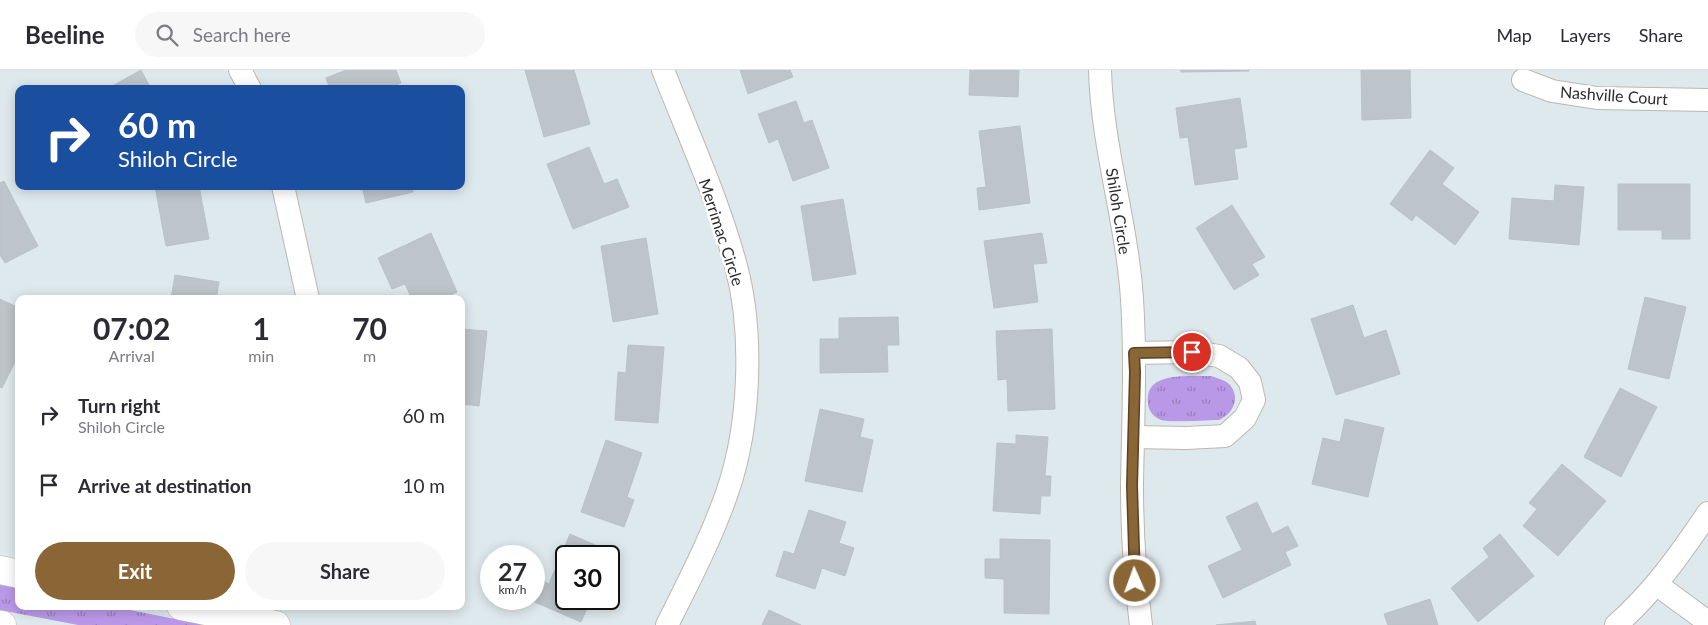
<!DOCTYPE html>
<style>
:root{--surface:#fff;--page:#f7f7f7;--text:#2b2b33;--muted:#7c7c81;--line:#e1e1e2;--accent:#8a6637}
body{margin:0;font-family:Lato,sans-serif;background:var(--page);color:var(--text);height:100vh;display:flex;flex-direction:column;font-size:19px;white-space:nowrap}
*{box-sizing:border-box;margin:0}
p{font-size:16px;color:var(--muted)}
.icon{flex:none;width:28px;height:28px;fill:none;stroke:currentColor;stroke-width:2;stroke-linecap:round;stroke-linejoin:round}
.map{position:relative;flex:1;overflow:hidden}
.panel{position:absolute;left:15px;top:225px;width:450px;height:315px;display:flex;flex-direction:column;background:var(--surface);border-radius:10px;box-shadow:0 2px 12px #0003}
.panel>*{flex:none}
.banner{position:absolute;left:15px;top:15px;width:450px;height:105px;border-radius:10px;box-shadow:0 2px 12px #0003;background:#1a4fa0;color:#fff;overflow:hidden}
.speed{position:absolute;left:480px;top:475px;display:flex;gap:10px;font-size:25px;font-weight:700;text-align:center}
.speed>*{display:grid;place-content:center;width:65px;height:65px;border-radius:50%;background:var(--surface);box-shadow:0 2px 12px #0003;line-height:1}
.speed small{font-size:12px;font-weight:400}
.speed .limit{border:2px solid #111;border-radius:8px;background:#fff;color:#111}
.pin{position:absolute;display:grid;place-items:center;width:42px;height:42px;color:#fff;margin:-21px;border:2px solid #fff;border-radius:50%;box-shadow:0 1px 5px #0007}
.me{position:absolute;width:55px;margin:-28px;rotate:358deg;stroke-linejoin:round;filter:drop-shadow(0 0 4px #0008)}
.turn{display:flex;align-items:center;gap:18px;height:105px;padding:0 20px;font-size:22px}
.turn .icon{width:65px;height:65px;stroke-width:2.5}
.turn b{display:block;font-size:35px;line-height:42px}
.eta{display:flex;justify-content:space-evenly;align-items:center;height:85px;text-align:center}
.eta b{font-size:30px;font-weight:700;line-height:35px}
.primary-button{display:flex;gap:10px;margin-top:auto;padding:10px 20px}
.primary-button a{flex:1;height:58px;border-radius:30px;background:var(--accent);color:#fff;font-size:20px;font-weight:700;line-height:58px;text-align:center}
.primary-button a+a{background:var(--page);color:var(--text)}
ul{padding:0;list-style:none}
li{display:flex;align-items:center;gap:15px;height:70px;padding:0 20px}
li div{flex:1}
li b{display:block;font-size:19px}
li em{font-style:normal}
header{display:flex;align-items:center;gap:30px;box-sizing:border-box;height:70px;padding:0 25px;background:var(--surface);border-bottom:1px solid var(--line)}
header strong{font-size:24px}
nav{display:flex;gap:28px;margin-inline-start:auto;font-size:18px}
.search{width:350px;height:45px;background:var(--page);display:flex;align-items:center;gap:12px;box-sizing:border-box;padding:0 18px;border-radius:28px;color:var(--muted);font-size:19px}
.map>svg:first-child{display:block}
</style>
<header>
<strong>Beeline</strong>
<div class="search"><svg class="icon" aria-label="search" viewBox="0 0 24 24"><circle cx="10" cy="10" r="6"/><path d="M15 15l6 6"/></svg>Search here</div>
<nav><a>Map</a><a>Layers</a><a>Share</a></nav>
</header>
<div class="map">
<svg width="1708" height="555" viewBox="0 0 1708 555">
<defs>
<pattern id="grass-tufts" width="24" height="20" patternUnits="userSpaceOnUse" patternTransform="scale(1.25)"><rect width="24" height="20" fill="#ba98e8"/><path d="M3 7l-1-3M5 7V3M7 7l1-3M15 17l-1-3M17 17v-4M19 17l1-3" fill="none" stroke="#977cbc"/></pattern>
</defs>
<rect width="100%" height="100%" fill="#dee9ee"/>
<path fill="url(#grass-tufts)" d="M 1211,306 C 1219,309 1228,310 1232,318 C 1240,331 1231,345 1219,350 C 1206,350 1171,353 1161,350 C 1154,347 1148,341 1148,333 C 1144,300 1190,307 1211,306 Z
M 0,515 L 19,518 L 19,536 L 110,536 L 205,555 L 78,555 L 0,540 Z"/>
<path fill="#bdc5ca" stroke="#b7c2ca" d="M 141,0 L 151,19 L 107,19 Z
M 346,0 L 396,0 L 401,13 L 386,19 L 330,19 L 326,8 Z
M 525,0 L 574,0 L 590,54 L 544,67 Z
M 740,0 L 790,0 L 793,7 L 748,24 Z
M 970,0 L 1019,0 L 1018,27 L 969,25 Z
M 1181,0 L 1249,0 L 1249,1 L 1181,2 Z
M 1361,0 L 1410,0 L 1411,48 L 1362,50 Z
M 1240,28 L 1247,77 L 1234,79 L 1238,109 L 1195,115 L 1188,67 L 1180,68 L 1176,38 Z
M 796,31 L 804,53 L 812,50 L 829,98 L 793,111 L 778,69 L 769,73 L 758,44 Z
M 1020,56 L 1030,133 L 979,140 L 977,118 L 986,117 L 979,61 Z
M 589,77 L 604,114 L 617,109 L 629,137 L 573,159 L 547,94 Z
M 1430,80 L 1454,98 L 1442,114 L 1479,142 L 1455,175 L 1416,145 L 1412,151 L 1390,134 Z
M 4,111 L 38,176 L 5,193 L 0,185 L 0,113 Z
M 1618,114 L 1690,114 L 1690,169 L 1662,169 L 1662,160 L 1618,160 Z
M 1555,115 L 1584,117 L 1579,175 L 1509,169 L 1512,128 L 1554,131 Z
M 155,116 L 199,116 L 209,169 L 166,176 Z
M 362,116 L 411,116 L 413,122 L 366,133 Z
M 843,129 L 856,204 L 813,211 L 801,136 Z
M 1232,135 L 1265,187 L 1252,194 L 1259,205 L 1234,220 L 1196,158 Z
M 431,163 L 457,222 L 443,229 L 412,229 L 405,214 L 392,219 L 378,188 Z
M 1042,163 L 1047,193 L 1033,194 L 1038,232 L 994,238 L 984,171 Z
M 646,168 L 658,244 L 613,252 L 601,176 Z
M 175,205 L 219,212 L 216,229 L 171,229 Z
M 1645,227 L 1686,237 L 1669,309 L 1628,299 Z
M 0,229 L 19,238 L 19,284 L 2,318 L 0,317 Z
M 1353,235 L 1364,268 L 1386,260 L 1400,304 L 1336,325 L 1311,249 Z
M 898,247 L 899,275 L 887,275 L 888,302 L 820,303 L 820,269 L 839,269 L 839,248 Z
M 461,259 L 487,261 L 479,336 L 461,334 Z
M 1052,259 L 1055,339 L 1008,341 L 1007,309 L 998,310 L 996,261 Z
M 628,275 L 664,277 L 658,353 L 615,350 L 618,302 L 626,303 Z
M 1620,318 L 1657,337 L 1621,407 L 1584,387 Z
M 820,339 L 864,349 L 860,367 L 873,370 L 862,422 L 805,411 Z
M 1345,349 L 1384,358 L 1368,427 L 1312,414 L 1323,368 L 1340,372 Z
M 1016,365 L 1048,367 L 1045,406 L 1051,406 L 1050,426 L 1041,426 L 1040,444 L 993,441 L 997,373 L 1016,374 Z
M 606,370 L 642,383 L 627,427 L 634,430 L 624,457 L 581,442 Z
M 1562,394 L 1606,431 L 1558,486 L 1523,456 L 1537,439 L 1529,433 Z
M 1257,432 L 1272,464 L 1288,456 L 1298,476 L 1285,482 L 1291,495 L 1223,528 L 1208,496 L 1242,480 L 1226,447 Z
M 809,440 L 846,452 L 839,473 L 854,478 L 845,506 L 822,498 L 815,519 L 776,506 L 784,481 L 794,484 Z
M 570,464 L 611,482 L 609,488 L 609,486 L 566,486 L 566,529 L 591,529 L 581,552 L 530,530 L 534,529 L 534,522 L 539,509 L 549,514 Z
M 1500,464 L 1534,506 L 1478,552 L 1451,518 L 1489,487 L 1483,478 Z
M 1000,469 L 1050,470 L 1049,544 L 1004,543 L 1004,509 L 985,508 L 985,489 L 1000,489 Z
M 1430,529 L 1438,555 L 1388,555 L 1384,544 Z
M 769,540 L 801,555 L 762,555 Z
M 1255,551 L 1256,555 L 1216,555 Z"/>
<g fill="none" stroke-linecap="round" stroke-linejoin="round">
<defs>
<path id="minor" d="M 240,0 L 250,19
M 663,0 C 688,64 718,129 736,196 C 754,263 750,355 728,420 C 712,467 689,511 667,555
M 1100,0 C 1102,77 1127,152 1132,229 C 1136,291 1133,353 1132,415 C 1132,462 1135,509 1141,555
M 1523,10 L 1552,21 L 1597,28 L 1708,30
M 283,116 L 308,229
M 1134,367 L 1186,368 L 1225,366 L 1245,348 L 1254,330 L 1250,312 L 1239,298 L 1219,286 L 1192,282 L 1134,283
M 1656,514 L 1708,552
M 1616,555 C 1653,523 1681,483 1708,443"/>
<path id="tertiary" d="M 0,500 L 19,504
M 181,536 L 276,555
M 0,555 L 2,555"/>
</defs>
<use href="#minor" stroke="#bcb7ae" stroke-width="24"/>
<use href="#tertiary" stroke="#bcb7ae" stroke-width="29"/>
<use href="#minor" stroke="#fff" stroke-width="22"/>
<use href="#tertiary" stroke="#fff" stroke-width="28"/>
</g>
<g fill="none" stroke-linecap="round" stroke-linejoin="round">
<defs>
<path id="route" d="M 1135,511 L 1132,416 L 1135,302 L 1134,283 L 1192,282"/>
</defs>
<use href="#route" stroke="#5a4224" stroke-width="12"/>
<use href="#route" stroke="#8a6637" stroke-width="9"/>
</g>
<g text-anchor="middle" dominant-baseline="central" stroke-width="5" stroke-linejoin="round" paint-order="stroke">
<g font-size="16" fill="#2c2c2c" stroke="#fff">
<text transform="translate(1614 25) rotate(4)">Nashville Court</text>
<text transform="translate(1119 141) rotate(81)">Shiloh Circle</text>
<text transform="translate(722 162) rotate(72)">Merrimac Circle</text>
</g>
</g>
</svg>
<div class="speed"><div>27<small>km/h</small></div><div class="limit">30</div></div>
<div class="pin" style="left:1192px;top:282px;background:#d93025"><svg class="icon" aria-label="arrive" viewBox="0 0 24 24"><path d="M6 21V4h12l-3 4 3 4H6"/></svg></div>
<svg class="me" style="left:1135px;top:511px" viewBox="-20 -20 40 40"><circle r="17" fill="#8a6637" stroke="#fff" stroke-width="3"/><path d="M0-11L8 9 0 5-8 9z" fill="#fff"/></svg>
<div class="banner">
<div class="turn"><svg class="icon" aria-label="right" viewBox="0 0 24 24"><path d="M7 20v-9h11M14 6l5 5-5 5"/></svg><div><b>60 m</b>Shiloh Circle</div></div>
</div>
<section class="panel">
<div class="eta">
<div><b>07:02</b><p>Arrival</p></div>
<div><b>1</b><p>min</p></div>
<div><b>70</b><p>m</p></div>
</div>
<ul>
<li><svg class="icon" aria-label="right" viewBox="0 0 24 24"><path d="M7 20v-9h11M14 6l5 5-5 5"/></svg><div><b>Turn right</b><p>Shiloh Circle</p></div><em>60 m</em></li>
<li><svg class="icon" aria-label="arrive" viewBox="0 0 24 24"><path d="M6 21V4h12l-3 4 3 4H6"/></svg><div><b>Arrive at destination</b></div><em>10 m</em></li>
</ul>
<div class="primary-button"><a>Exit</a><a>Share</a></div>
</section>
</div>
